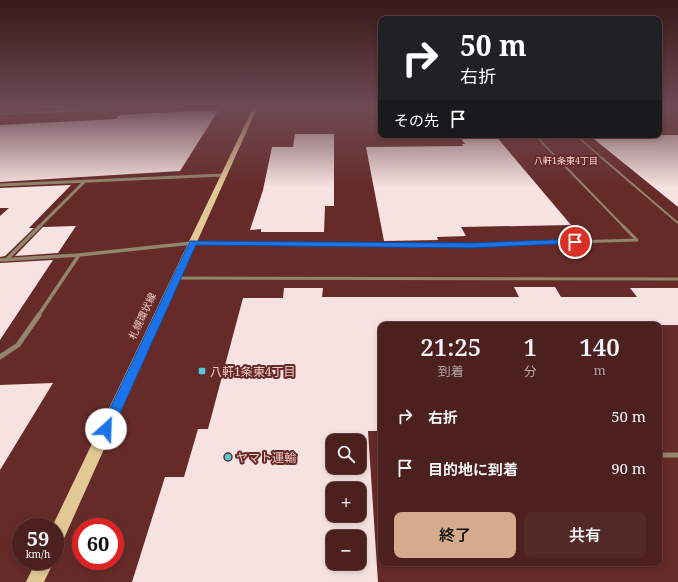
<!DOCTYPE html>
<html lang="ja">
<meta charset="utf-8">
<style>
:root{--surface:#4c201f;--page:#532828;--text:#f1f3f6;--muted:#b2a3a4;--line:#633e3d;--accent:#d6ab8b}
body{margin:0;font-family:"Noto Serif","Noto Sans JP",serif;background:var(--page);color:var(--text);height:100vh;display:flex;flex-direction:column;font-size:15px;white-space:nowrap}
*{box-sizing:border-box;margin:0}
p{font-size:13px;color:var(--muted)}
.icon{flex:none;width:22px;height:22px;fill:none;stroke:currentColor;stroke-width:2;stroke-linecap:round;stroke-linejoin:round}
.map{position:relative;flex:1;overflow:hidden}
.panel{position:absolute;left:378px;top:322px;width:284px;height:244px;display:flex;flex-direction:column;background:var(--surface);border-radius:8px;box-shadow:0 2px 6px #0003,0 0 0 1px var(--line)}
.panel>*{flex:none}
.guide{position:absolute;left:378px;top:16px;width:284px;height:122px;border-radius:8px;box-shadow:0 2px 6px #0003,0 0 0 1px var(--line);background:#202124;color:#fff;overflow:hidden}
.controls{position:absolute;left:326px;top:434px;display:grid;gap:8px}
.controls a{display:grid;place-items:center;width:40px;height:40px;border-radius:8px;background:var(--surface);box-shadow:0 2px 6px #0003,0 0 0 1px var(--line);font-size:20px}
.speed{position:absolute;left:12px;top:518px;display:flex;gap:8px;font-size:20px;font-weight:700;text-align:center}
.speed>*{display:grid;place-content:center;width:52px;height:52px;border-radius:50%;background:var(--surface);box-shadow:0 2px 6px #0003,0 0 0 1px var(--line);line-height:1}
.speed small{font-size:10px;font-weight:400}
.speed .limit{border:6px solid #d22;background:#fff;color:#111}
.pin{position:absolute;display:grid;place-items:center;width:34px;height:34px;color:#fff;margin:-17px;border:2px solid #fff;border-radius:50%;box-shadow:0 1px 4px #0007}
.me{position:absolute;width:44px;margin:-22px;rotate:25deg;stroke-linejoin:round;filter:drop-shadow(0 0 3px #0008)}
.turn{display:flex;align-items:center;gap:14px;height:84px;padding:0 16px;font-size:18px}
.turn .icon{width:52px;height:52px;stroke-width:2.5}
.turn b{display:block;font-size:28px;line-height:34px}
.then{display:flex;align-items:center;height:38px;padding:0 16px;background:#0003;gap:8px;font-size:15px}
.eta{display:flex;justify-content:space-evenly;align-items:center;height:68px;text-align:center}
.eta b{font-size:24px;font-weight:600;line-height:28px}
.primary-button{display:flex;gap:8px;margin-top:auto;padding:8px 16px}
.primary-button a{flex:1;height:46px;border-radius:8px;background:var(--accent);color:#111;font-size:16px;font-weight:600;line-height:46px;text-align:center}
.primary-button a+a{background:var(--page);color:var(--text)}
ul{padding:0;list-style:none}
li{display:flex;align-items:center;gap:12px;height:52px;padding:0 16px}
li div{flex:1}
li b{display:block;font-size:15px}
li em{font-style:normal}
.map>svg:first-child{display:block}
</style>
<div class="map">
<svg width="678" height="582" viewBox="0 0 678 582">
<rect width="100%" height="100%" fill="#662b29"/>
<path fill="#f6e2e0" fill-rule="evenodd" d="M 192,111 L 218,111 L 180,171 L 0,182 L 0,125 L 116,119 L 119,115 Z
M 295,134 L 334,134 L 334,206 L 325,206 L 324,232 L 261,232 L 261,229 L 250,230 L 263,190 L 272,147 L 293,147 Z
M 459,135 L 495,135 L 571,225 L 461,227 L 466,236 L 437,237 L 438,240 L 384,241 L 366,147 L 463,146 L 462,144 L 465,144 Z
M 588,135 L 678,135 L 678,207 L 589,135 Z
M 71,185 L 29,228 L 34,228 L 5,256 L 0,257 L 0,216 L 9,208 L 0,208 L 0,188 Z
M 76,226 L 58,253 L 15,256 L 43,227 Z
M 53,260 L 0,340 L 0,263 Z
M 514,287 L 555,287 L 561,297 L 637,297 L 630,288 L 678,288 L 678,325 L 381,325 L 381,431 L 368,431 L 378,582 L 132,582 L 165,477 L 184,477 L 198,429 L 208,429 L 243,298 L 283,298 L 284,288 L 323,288 L 322,297 L 519,297 ZM 333,441 L 359,441 L 359,467 L 333,467 ZM 333,489 L 359,489 L 359,515 L 333,515 ZM 333,537 L 359,537 L 359,563 L 333,563 Z
M 53,383 L 0,470 L 0,385 Z"/>
<g fill="none" stroke-linecap="round" stroke-linejoin="round">
<path stroke="#91856c" stroke-width="1.5" d="M 535,135 L 558,159
M 576,135 L 603,159"/>
<path stroke="#91856c" stroke-width="2" d="M 557,158 L 624,227
M 602,158 L 678,223"/>
<path stroke="#91856c" stroke-width="3" d="M 194,243 L 471,245 L 637,240 L 623,226
M 178,278 L 678,279"/>
<path stroke="#91856c" stroke-width="5" d="M 659,455 L 678,455"/>
<path stroke="#91856c" stroke-width="3" d="M 0,185 L 223,175
M 39,227 L 85,181"/>
<path stroke="#91856c" stroke-width="3.5" d="M 0,260 L 79,255 L 192,243
M 6,260 L 40,226
M 38,316 L 79,255"/>
<path stroke="#91856c" stroke-width="5" d="M 0,357 L 18,345 L 39,315"/>
<path fill="#91856c" fill-rule="evenodd" d="M 151,106 L 173,106 L 171,107 L 0,115 L 0,113 Z"/>
<path fill="#e1c895" fill-rule="evenodd" d="M 254,106 L 258,106 L 61,545 L 55,547 L 55,527 L 52,527 Z
M 36,561 L 54,561 L 44,582 L 26,582 Z"/>
</g>
<linearGradient id="sky" x2="0" y2="1"><stop stop-color="#381817"/><stop offset="0.57" stop-color="#6e4a54"/><stop offset="1" stop-color="#6e4a54" stop-opacity="0"/></linearGradient>
<rect width="678" height="187" fill="url(#sky)"/>
<path fill="#1a73e8" stroke="#114b97" d="M 575,239 L 579,242 L 578,243 L 471,248 L 196,245 L 111,433 L 106,435 L 102,433 L 100,429 L 190,241 L 471,243 Z"/>
<g fill="#52cbd8" stroke="#662b29" stroke-width="1.5">
<rect x="198" y="367" width="8" height="8" rx="2"/>
<circle cx="228" cy="457" r="4"/>
</g>
<g text-anchor="middle" dominant-baseline="central" stroke-width="4" stroke-linejoin="round" paint-order="stroke">
<g font-size="9" fill="#f7d8d5" stroke="#662b29">
<text x="566" y="160">八軒1条東4丁目</text>
</g>
<g font-size="10" fill="#efcac6" stroke="#662b29">
<text transform="translate(142 316) rotate(-65)">札幌環状線</text>
</g>
<g font-size="12" fill="#efcac6" stroke="#662b29" text-anchor="start">
<text x="210" y="371">八軒1条東4丁目</text>
<text x="236" y="457">ヤマト運輸</text>
</g>
</g>
</svg>
<div class="controls">
<a><svg class="icon" aria-label="search" viewBox="0 0 24 24"><circle cx="10" cy="10" r="6"/><path d="M15 15l6 6"/></svg></a>
<a>+</a>
<a>−</a>
</div>
<div class="speed"><div>59<small>km/h</small></div><div class="limit">60</div></div>
<div class="pin" style="left:575px;top:242px;background:#d93025"><svg class="icon" aria-label="arrive" viewBox="0 0 24 24"><path d="M6 21V4h12l-3 4 3 4H6"/></svg></div>
<svg class="me" style="left:106px;top:429px" viewBox="-20 -20 40 40"><circle r="19" fill="#fff"/><path d="M0-13L10 11 0 6-10 11z" fill="#1a73e8"/></svg>
<div class="guide">
<div class="turn"><svg class="icon" aria-label="right" viewBox="0 0 24 24"><path d="M7 20v-9h11M14 6l5 5-5 5"/></svg><div><b>50 m</b>右折</div></div>
<div class="then">その先<svg class="icon" aria-label="arrive" viewBox="0 0 24 24"><path d="M6 21V4h12l-3 4 3 4H6"/></svg></div>
</div>
<section class="panel">
<div class="eta">
<div><b>21:25</b><p>到着</p></div>
<div><b>1</b><p>分</p></div>
<div><b>140</b><p>m</p></div>
</div>
<ul>
<li><svg class="icon" aria-label="right" viewBox="0 0 24 24"><path d="M7 20v-9h11M14 6l5 5-5 5"/></svg><div><b>右折</b></div><em>50 m</em></li>
<li><svg class="icon" aria-label="arrive" viewBox="0 0 24 24"><path d="M6 21V4h12l-3 4 3 4H6"/></svg><div><b>目的地に到着</b></div><em>90 m</em></li>
</ul>
<div class="primary-button"><a>終了</a><a>共有</a></div>
</section>
</div>
